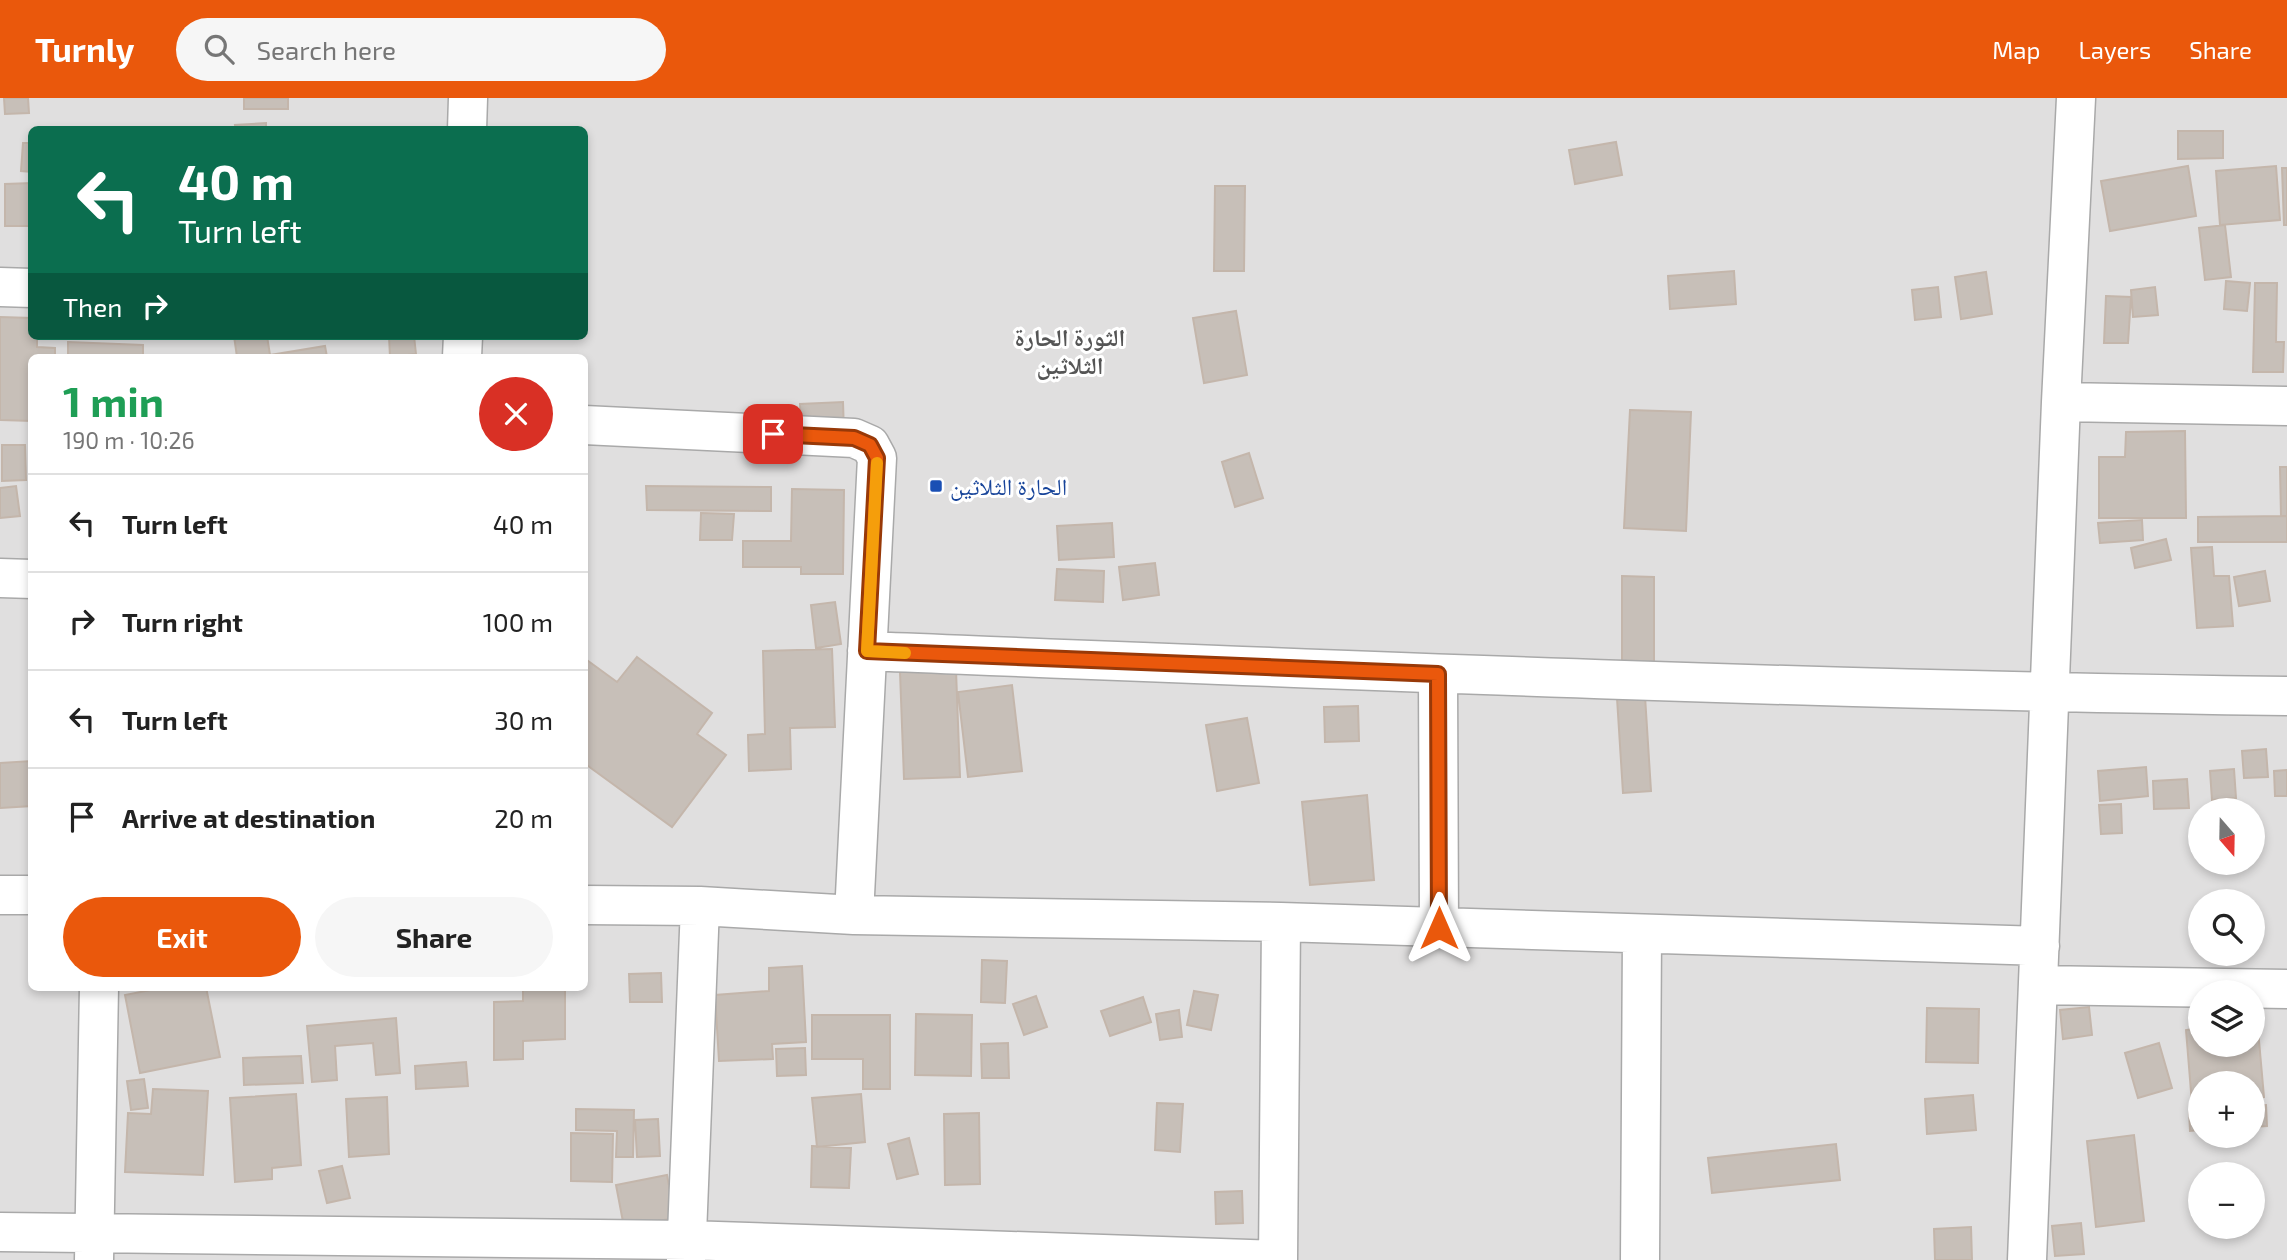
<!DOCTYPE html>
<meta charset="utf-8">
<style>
:root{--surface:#fff;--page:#f6f6f6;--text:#222;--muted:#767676;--line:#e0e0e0;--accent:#ea580c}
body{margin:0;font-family:"Exo 2","Noto Naskh Arabic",sans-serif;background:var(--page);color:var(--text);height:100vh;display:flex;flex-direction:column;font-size:26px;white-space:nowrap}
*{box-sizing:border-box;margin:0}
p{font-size:23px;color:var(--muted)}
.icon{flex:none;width:38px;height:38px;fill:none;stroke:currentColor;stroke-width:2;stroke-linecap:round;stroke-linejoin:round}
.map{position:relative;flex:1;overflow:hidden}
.sheet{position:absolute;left:28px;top:256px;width:560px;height:637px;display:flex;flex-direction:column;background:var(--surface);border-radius:10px;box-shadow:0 4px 10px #0003}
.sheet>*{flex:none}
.top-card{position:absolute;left:28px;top:28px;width:560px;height:214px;border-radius:10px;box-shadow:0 4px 10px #0003;background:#0b6e4f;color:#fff;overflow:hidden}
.needle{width:46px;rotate:160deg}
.buttons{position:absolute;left:2188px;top:700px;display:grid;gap:14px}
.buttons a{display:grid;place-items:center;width:77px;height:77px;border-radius:50%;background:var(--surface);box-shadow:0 4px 10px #0003;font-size:35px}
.pin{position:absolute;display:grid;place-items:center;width:60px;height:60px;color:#fff;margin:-30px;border-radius:14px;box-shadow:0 4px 10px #0006}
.me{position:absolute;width:77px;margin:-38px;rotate:0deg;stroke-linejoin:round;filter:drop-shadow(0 0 5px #0008)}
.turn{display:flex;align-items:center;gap:24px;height:147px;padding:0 35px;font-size:32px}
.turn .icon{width:91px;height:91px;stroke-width:2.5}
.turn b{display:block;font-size:49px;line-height:60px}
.then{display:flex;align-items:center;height:66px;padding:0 35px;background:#0003;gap:14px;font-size:26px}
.round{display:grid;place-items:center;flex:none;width:74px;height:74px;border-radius:37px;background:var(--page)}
.summary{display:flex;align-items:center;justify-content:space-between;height:119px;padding:0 35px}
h1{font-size:42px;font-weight:700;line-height:52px;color:#1e9e55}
.primary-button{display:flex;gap:14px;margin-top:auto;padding:14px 35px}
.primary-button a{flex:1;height:80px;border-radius:42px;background:var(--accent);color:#fff;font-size:28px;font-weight:700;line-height:80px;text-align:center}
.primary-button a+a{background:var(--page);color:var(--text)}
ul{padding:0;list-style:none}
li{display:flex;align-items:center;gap:21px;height:98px;padding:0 35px;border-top:2px solid var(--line)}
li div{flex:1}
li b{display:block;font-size:26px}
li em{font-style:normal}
header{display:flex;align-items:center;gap:42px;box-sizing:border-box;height:98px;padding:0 35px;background:var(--accent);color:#fff}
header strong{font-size:33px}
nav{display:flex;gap:38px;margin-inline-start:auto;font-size:24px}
.search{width:490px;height:63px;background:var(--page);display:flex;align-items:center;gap:18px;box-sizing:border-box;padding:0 24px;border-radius:38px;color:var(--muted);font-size:26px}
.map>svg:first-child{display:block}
</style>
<header>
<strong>Turnly</strong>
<div class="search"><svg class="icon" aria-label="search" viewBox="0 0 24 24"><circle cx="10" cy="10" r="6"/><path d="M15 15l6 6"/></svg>Search here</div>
<nav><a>Map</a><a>Layers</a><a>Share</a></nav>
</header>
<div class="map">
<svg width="2287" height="1162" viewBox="0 0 2287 1162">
<rect width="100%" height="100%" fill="#f2efe9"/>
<path fill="#e0dfdf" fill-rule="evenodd" d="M 0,0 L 2287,0 L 2287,1162 L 0,1162 ZM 32,32 L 584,32 L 584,238 L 32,238 ZM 32,259 L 584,259 L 584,889 L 32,889 ZM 2200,712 L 2252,712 L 2252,765 L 2200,765 ZM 2200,803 L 2252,803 L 2252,856 L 2200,856 ZM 2200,894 L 2252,894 L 2252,947 L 2200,947 ZM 2200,985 L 2252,985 L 2252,1038 L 2200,1038 ZM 2200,1076 L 2252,1076 L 2252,1129 L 2200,1129 Z"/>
<path fill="#c7bfb8" stroke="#c4b6ab" stroke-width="2" d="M 4,0 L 28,0 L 29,15 L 5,16 Z
M 244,0 L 288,0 L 288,11 L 244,11 Z
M 266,25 L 266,32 L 236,32 L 235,27 Z
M 2178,33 L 2223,33 L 2223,60 L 2178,61 Z
M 1616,44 L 1622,77 L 1575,86 L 1569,52 Z
M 23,45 L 32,45 L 32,74 L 21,73 Z
M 2188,68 L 2196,118 L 2110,133 L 2101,83 Z
M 2276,68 L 2280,122 L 2220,127 L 2216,73 Z
M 2282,70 L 2287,70 L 2287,127 L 2284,127 Z
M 32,85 L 32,128 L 5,128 L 5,86 Z
M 1215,88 L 1245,88 L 1244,173 L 1214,173 Z
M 2225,127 L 2231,179 L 2205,182 L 2199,130 Z
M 1734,173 L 1736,206 L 1670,211 L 1668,178 Z
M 1986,174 L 1992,216 L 1961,221 L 1955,179 Z
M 2226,183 L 2250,185 L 2247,213 L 2224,211 Z
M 2255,185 L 2277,185 L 2276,244 L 2284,244 L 2283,274 L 2253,274 Z
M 1938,189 L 1941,219 L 1915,222 L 1912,192 Z
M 2155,189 L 2158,217 L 2133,219 L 2131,192 Z
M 2106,198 L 2131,199 L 2128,245 L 2104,245 Z
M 1236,213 L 1247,277 L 1204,285 L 1193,220 Z
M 0,219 L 32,220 L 32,238 L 37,238 L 37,249 L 55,250 L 55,259 L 32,259 L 32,323 L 0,322 Z
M 234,238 L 267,238 L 270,257 L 325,248 L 327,259 L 237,259 Z
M 389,238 L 414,238 L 416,256 L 390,259 Z
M 68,244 L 143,247 L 143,259 L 68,259 Z
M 843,304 L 844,335 L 801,336 L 800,306 Z
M 1630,312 L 1691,314 L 1686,433 L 1624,430 Z
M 2185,333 L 2186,420 L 2099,420 L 2099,359 L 2125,359 L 2126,334 Z
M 2,347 L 25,347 L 26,382 L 2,383 Z
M 1249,355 L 1263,400 L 1235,409 L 1222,364 Z
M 2280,369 L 2287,369 L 2287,418 L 2281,418 Z
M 16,388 L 20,418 L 0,420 L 0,390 Z
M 646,388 L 771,389 L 771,413 L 647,412 Z
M 792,391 L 844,392 L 843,476 L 801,476 L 801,469 L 743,469 L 743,443 L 791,443 Z
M 701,415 L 734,416 L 732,442 L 700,442 Z
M 2287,418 L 2287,444 L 2198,444 L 2198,419 Z
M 2142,422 L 2143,442 L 2100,445 L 2098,425 Z
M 1112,425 L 1114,459 L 1059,462 L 1057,428 Z
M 2166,441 L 2171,462 L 2135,470 L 2131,450 Z
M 2212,449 L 2214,478 L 2229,478 L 2233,528 L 2197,530 L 2191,450 Z
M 1155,465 L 1159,497 L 1123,502 L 1119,469 Z
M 1057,471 L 1104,473 L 1103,504 L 1055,502 Z
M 2265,473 L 2270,503 L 2239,508 L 2234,479 Z
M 1622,478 L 1654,479 L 1654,565 L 1622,565 Z
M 835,504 L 841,546 L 816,550 L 811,507 Z
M 832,551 L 835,629 L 790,630 L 791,671 L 749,673 L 748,637 L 765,636 L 763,553 Z
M 637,559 L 712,615 L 697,636 L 726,657 L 672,729 L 584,665 L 584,560 L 617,584 Z
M 956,572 L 960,679 L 904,681 L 900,574 Z
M 1012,587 L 1022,673 L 968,679 L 958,594 Z
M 1645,598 L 1651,693 L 1623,695 L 1617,600 Z
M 1358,608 L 1359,643 L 1325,644 L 1324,609 Z
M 1247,620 L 1259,685 L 1217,693 L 1206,627 Z
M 2266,651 L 2268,679 L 2244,680 L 2242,653 Z
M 32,663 L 32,708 L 0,710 L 0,665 Z
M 2146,669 L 2148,698 L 2100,703 L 2098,673 Z
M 2234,671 L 2236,700 L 2212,702 L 2210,673 Z
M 2287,672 L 2287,698 L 2275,698 L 2274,673 Z
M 2187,681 L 2189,710 L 2154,711 L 2153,683 Z
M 1367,697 L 1374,782 L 1310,787 L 1302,704 Z
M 2121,706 L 2122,735 L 2101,736 L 2099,707 Z
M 982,862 L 1007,863 L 1005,905 L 981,904 Z
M 802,868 L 806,944 L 772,946 L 773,961 L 719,963 L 715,897 L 769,893 L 769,870 Z
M 661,875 L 662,904 L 630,904 L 629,876 Z
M 166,889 L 206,889 L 220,959 L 140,975 L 125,897 Z
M 523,889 L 565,889 L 565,941 L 523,943 L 523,961 L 494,962 L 494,904 L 523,903 Z
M 1194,893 L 1218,897 L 1211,932 L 1187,927 Z
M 1036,898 L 1047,929 L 1024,937 L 1013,906 Z
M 1143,899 L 1151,924 L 1110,938 L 1101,913 Z
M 2089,909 L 2092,937 L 2063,941 L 2060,912 Z
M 1927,910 L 1979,911 L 1978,965 L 1926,964 Z
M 1179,912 L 1182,939 L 1160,942 L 1156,916 Z
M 916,916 L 972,917 L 971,978 L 915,977 Z
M 812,917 L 890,917 L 890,991 L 863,991 L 863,961 L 812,961 Z
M 396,920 L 400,975 L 376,977 L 373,945 L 335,948 L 337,982 L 312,984 L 307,928 Z
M 2257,920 L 2264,999 L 2252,1000 L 2252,985 L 2200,985 L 2200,1005 L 2192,1006 L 2186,932 L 2200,930 L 2200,947 L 2252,947 L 2252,921 Z
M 1008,945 L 1009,980 L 982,980 L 981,946 Z
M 2159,945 L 2172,990 L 2138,1000 L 2125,955 Z
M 805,950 L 806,977 L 777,978 L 776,951 Z
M 301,958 L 303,985 L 244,987 L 243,960 Z
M 466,964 L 468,988 L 416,991 L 415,968 Z
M 144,981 L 148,1010 L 131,1012 L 127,983 Z
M 153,991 L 208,993 L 203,1077 L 125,1074 L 128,1015 L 151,1016 Z
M 296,996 L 301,1067 L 272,1070 L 272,1081 L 235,1084 L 230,1000 Z
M 861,996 L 865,1044 L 817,1049 L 812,1000 Z
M 1973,997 L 1976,1032 L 1927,1036 L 1925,1001 Z
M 387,999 L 389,1056 L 349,1059 L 346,1001 Z
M 1157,1005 L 1183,1006 L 1180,1054 L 1155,1052 Z
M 2266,1007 L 2267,1028 L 2252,1029 L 2252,1008 Z
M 576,1011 L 634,1012 L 633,1059 L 616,1059 L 617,1033 L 576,1032 Z
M 2200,1011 L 2200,1032 L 2190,1033 L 2189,1012 Z
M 979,1015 L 980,1086 L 945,1087 L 944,1016 Z
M 658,1021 L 660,1058 L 637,1059 L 635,1022 Z
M 571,1035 L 613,1036 L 612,1084 L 571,1083 Z
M 2134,1037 L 2144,1123 L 2096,1129 L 2087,1043 Z
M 909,1040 L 918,1076 L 897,1081 L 888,1046 Z
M 1836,1046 L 1840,1082 L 1712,1095 L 1708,1060 Z
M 812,1048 L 851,1050 L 849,1090 L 811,1089 Z
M 342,1068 L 350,1100 L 327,1105 L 319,1073 Z
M 667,1077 L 675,1120 L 624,1129 L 616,1087 Z
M 1242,1093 L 1243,1125 L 1216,1126 L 1215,1094 Z
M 2081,1125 L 2084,1156 L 2055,1158 L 2052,1128 Z
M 1971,1129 L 1972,1162 L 1935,1162 L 1934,1131 Z"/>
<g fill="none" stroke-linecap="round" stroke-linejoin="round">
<defs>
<path id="minor" d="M 467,32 L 468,0
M 0,189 L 32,190
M 462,259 L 463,238
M 2061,304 L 2287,308
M 584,327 L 854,340 L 870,347 L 877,360 L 854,817
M 0,480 L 32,481
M 867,553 C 1340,572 1813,592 2287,598
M 1438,576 L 1439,830
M 0,797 L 32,797
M 584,807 L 700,808 L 854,817 L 1281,824 L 2040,848
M 2038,887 L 2287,891
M 0,1134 L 687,1142 L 1278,1162
M 94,1162 L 99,889
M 686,1162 L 700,808
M 1278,1162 L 1281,824
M 1640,1162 L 1642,836
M 2027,1162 L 2061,304 L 2076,0"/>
</defs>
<use href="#minor" stroke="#a9a9a9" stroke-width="41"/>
<use href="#minor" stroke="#fff" stroke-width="38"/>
</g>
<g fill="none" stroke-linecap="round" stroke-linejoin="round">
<defs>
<path id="route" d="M 773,336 L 854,340 L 870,347 L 877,360 L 867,553 L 1438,576 L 1439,830"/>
</defs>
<use href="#route" stroke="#983908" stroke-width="18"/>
<use href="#route" stroke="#ea580c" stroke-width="12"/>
<path stroke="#f59e0b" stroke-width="12" d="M 877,365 L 867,553 L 905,555"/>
</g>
<rect fill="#1a4fb4" stroke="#fff" stroke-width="2.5" x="929" y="381" width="14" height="14" rx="3.5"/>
<g text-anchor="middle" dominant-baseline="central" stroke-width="6" stroke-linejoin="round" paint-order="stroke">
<g font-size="23" fill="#164399" stroke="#fff" text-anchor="start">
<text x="950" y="388">الحارة الثلاثين</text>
</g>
<g font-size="24" font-weight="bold" fill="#555" stroke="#fff">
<text x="1070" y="238">الثورة الحارة<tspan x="1070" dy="28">الثلاثين</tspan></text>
</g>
</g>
</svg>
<div class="buttons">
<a><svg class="needle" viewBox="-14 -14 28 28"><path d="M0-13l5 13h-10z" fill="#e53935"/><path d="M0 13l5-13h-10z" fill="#767676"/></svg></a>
<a><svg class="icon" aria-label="search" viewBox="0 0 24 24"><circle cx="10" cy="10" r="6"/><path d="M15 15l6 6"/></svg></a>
<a><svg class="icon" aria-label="layers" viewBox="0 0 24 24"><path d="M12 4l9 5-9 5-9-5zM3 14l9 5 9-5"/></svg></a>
<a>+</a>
<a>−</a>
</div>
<div class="pin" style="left:773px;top:336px;background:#d93025"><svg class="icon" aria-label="arrive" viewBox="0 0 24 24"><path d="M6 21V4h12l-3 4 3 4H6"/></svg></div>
<svg class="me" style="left:1439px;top:830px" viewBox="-20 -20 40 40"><path d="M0-17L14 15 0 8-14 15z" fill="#ea580c" stroke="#fff" stroke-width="4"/></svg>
<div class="top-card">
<div class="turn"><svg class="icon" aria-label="left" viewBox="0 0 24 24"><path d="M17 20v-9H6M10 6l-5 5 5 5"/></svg><div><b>40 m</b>Turn left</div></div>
<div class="then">Then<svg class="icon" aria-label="right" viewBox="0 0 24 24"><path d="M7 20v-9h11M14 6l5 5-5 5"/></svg></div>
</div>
<section class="sheet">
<div class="summary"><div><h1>1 min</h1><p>190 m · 10:26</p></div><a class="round" style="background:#d93025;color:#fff"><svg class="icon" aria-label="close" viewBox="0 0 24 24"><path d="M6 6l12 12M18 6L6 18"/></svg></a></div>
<ul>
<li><svg class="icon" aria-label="left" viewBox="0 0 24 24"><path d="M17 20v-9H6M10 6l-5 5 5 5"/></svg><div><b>Turn left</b></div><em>40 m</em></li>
<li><svg class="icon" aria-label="right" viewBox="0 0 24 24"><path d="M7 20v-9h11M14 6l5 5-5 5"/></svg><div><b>Turn right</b></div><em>100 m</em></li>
<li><svg class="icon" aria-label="left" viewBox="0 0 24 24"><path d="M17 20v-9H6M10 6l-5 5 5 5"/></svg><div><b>Turn left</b></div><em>30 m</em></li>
<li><svg class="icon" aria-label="arrive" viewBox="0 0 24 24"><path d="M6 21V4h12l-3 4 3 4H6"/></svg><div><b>Arrive at destination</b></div><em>20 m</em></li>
</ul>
<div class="primary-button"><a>Exit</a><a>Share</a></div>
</section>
</div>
